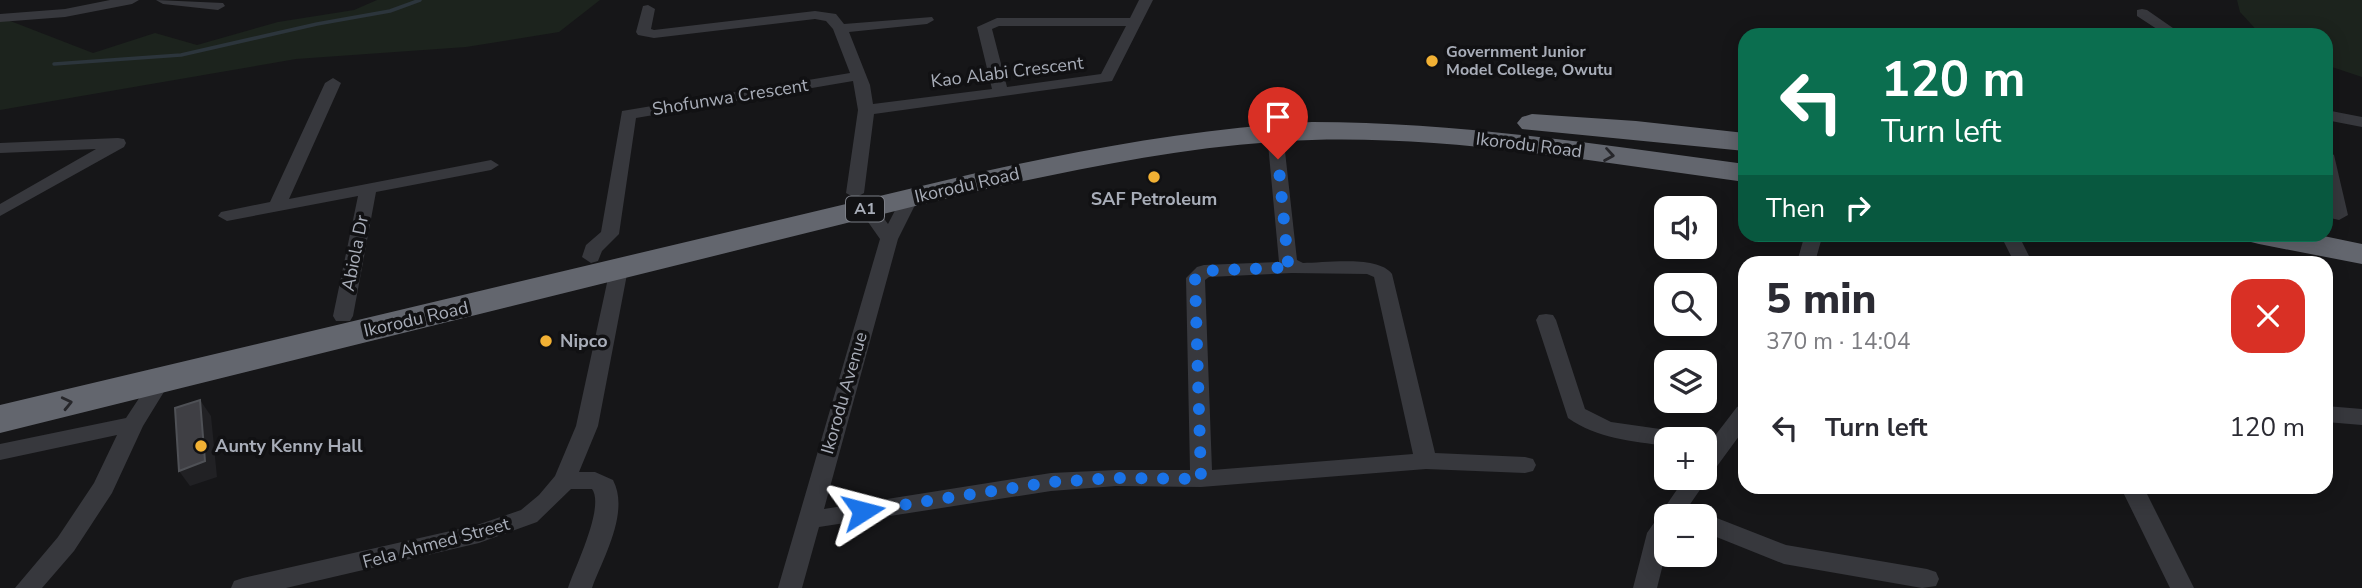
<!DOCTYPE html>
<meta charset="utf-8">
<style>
:root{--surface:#fff;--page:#f2f2f3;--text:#2b2b33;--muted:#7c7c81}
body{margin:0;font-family:"Nunito Sans",sans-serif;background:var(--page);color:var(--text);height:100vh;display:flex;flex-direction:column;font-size:26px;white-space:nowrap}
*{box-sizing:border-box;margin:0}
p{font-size:23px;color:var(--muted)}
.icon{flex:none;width:38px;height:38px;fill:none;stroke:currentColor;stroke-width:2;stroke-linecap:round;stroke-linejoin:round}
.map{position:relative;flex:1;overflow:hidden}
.sheet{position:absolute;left:1738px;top:256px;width:595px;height:238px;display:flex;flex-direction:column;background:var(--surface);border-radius:21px;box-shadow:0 4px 18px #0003}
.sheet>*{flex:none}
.banner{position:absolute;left:1738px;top:28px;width:595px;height:214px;border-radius:21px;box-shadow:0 4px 18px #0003;background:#0b6e4f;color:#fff;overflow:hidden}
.fabs{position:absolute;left:1654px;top:196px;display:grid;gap:14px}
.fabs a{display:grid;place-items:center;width:63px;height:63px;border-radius:14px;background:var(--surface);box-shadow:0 4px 18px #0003;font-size:35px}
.pin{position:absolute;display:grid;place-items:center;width:60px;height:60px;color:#fff;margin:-72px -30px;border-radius:50% 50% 50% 0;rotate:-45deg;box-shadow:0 0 7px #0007}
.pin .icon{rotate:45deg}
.me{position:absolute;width:77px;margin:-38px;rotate:81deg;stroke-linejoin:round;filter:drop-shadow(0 0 5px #0008)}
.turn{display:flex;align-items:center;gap:24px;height:147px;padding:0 28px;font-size:32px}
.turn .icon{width:91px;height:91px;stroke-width:2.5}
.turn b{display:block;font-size:49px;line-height:60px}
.then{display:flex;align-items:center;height:66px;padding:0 28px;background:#0003;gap:14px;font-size:26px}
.round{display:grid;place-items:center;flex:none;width:74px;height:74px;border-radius:21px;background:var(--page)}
.headline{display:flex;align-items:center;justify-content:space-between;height:119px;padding:0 28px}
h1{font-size:42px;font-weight:800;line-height:52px}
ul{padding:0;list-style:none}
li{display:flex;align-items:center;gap:21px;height:105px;padding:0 28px}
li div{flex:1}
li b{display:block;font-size:26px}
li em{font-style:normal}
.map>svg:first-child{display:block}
</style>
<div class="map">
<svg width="2362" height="588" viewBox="0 0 2362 588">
<rect width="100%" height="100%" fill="#161618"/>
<path fill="#1c231d" d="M 377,0 L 600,0 L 559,32 L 466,47 L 296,59 L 0,110 L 0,17 L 93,53 L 155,33 L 197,45 L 278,22 L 354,10 Z
M 2237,0 L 2362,0 L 2362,77 L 2326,65 L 2326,35 L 2261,35 L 2240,12 Z"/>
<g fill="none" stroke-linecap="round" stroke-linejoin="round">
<path stroke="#2c353c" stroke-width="3.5" d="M 54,64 L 181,55 L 317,24 L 390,11 L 420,0"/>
<path fill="#37383d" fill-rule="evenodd" d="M 110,0 L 139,0 L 132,4 L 65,17 L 0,22 L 0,14 L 65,9 Z
M 156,0 L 223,3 L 225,6 L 218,10 L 163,4 Z
M 1139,0 L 1153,0 L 1112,81 L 874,114 L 864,193 L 855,198 L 846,193 L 858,110 L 853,81 L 636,118 L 619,234 L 602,251 L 598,261 L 591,263 L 582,257 L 586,245 L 601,232 L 622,111 L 850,73 L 833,29 L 826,21 L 815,19 L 654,38 L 638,35 L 636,32 L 643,6 L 648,5 L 655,9 L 651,29 L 654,30 L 815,11 L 836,14 L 844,24 L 932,17 L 934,20 L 927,24 L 849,32 L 870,85 L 873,104 L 992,89 L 977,27 L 997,18 L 1130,18 ZM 999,26 L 1126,26 L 1101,74 L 1007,87 L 992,29 Z
M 2142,9 L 2147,10 L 2183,35 L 2166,35 L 2137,16 L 2137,10 Z
M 333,78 L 341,83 L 289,199 L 491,160 L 499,165 L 491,170 L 376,192 L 353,316 L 350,321 L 336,321 L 333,316 L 358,196 L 227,221 L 218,216 L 221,212 L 270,202 L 325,83 Z
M 2326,110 L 2362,117 L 2362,127 L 2326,120 Z
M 1275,128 L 1283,133 L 1297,260 L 1303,263 C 1325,263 1378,255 1392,274 L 1435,453 L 1525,457 L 1533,459 L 1536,465 L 1533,471 L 1525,473 L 1426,469 L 1201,487 L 1116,486 L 1051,491 L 819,527 L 802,588 L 778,588 L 880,239 L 859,209 L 862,205 L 874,205 L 888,224 L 903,195 L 909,194 L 918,199 L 898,239 L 824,509 L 1051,473 L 1116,470 L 1190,470 L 1186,278 L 1197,267 L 1204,265 L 1279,262 L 1267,133 ZM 1292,273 L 1367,274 L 1374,277 L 1413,454 L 1212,470 L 1205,280 L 1209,277 Z
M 118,138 L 124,139 L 126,143 L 124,147 L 0,216 L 0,204 L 96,149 L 0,153 L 0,143 Z
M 2326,150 L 2334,155 L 2348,215 L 2339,220 L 2326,217 L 2326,207 L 2328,207 L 2326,194 Z
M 1805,234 L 1823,234 L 1815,262 L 1797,262 Z
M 2000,234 L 2018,234 L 2032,262 L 2014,262 Z
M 619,263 L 628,269 L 598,426 L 579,472 L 595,472 L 613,480 C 630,512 603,558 592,588 L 568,588 C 575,567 605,507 592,489 L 571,489 L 537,522 L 479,543 L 286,588 L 231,588 L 234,581 L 243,578 L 477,525 L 521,510 L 539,495 L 555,476 L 576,426 L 610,269 Z
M 1546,314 L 1553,315 L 1556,320 L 1585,409 L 1611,422 L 1674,431 L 1682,433 L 1685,439 L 1666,439 L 1666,446 C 1632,441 1598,439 1568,418 L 1536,320 L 1539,315 Z
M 160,375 L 167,377 L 170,382 L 143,426 L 112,493 L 74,551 L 42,588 L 15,588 L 58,537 L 94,483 L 117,435 L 0,460 L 0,444 L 126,418 L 153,377 Z
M 1745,404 L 1745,428 L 1712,473 L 1706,475 L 1708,478 L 1682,516 L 1666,516 L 1666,552 L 1657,588 L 1633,588 L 1647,533 L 1685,478 L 1704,478 L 1704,450 L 1737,407 Z
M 2326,406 L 2362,409 L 2362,425 L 2326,422 Z
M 2120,486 L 2143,486 L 2194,588 L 2170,588 Z
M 1704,513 L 1786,545 L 1927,569 L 1936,572 L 1939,579 L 1936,586 L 1922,588 L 1784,564 L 1704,532 L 1704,516 L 1695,516 Z"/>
<path fill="#63666e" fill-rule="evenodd" d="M 1532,114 L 1636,121 L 1745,133 L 1745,151 L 1522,129 L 1517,123 L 1522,117 Z
M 1312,122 C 1458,122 1601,145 1745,164 L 1745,182 C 1601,163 1457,136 1312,140 C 1197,143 1084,168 972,192 L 0,433 L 0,405 L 972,174 C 1085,149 1197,128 1312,122 Z
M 2243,234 L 2314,234 L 2362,244 L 2362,264 L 2259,244 L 2247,241 Z"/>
</g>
<path fill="#212124" d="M 200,400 L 211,416 L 217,477 L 190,486 L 179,471 Z"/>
<path fill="#3f3f44" stroke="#4f5156" stroke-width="2" d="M 200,400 L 205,461 L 179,471 L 175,408 Z"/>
<defs><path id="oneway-chevron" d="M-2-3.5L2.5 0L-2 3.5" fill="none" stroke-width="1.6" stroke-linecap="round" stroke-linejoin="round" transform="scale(1.75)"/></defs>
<g stroke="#26262a">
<use href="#oneway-chevron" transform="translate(1609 155) rotate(9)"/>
<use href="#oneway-chevron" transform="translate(67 403) rotate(-13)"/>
</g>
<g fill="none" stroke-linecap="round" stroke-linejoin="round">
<path stroke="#1a73e8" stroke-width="12" stroke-dasharray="0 21.6" d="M 863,511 L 1051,482 L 1116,478 L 1201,479 L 1195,278 L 1204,271 L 1292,267 L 1288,263 L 1278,159"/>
</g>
<g fill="#f2b134" stroke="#111113" stroke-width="2.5">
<circle cx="1432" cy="61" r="7"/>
<circle cx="1154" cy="177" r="7"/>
<circle cx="546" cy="341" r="7"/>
<circle cx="201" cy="446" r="7"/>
</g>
<g text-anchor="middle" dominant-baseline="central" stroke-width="7" stroke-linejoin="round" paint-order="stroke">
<g font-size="16" font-weight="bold" fill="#a8adb8" stroke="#111113" text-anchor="start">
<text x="1446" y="52">Government Junior<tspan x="1446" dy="18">Model College, Owutu</tspan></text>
</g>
<rect fill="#111113" stroke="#7b7e86" stroke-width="2" x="846" y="196.5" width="38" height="25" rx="5"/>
<g font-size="16" font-weight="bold" fill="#a8adb8">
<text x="865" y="209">A1</text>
</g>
<g font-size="18" fill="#a8adb8" stroke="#111113">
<text transform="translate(1007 72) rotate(-7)">Kao Alabi Crescent</text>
<text transform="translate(730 97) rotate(-9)">Shofunwa Crescent</text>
<text transform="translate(1529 145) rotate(7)">Ikorodu Road</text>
<text transform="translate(967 185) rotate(-13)">Ikorodu Road</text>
<text transform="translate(355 253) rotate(-79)">Abiola Dr</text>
<text transform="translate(416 319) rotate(-13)">Ikorodu Road</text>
<text transform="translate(844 393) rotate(-74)">Ikorodu Avenue</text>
<text transform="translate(436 543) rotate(-15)">Fela Ahmed Street</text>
</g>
<g font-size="18" font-weight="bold" fill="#a8adb8" stroke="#111113" text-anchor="start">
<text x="1154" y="199" text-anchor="middle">SAF Petroleum</text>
<text x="560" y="341">Nipco</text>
<text x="215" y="446">Aunty Kenny Hall</text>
</g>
</g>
</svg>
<div class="fabs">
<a><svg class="icon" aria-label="sound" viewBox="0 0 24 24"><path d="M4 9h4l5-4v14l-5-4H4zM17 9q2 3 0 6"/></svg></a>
<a><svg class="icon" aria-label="search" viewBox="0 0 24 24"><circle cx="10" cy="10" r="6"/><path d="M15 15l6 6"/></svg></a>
<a><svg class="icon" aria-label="layers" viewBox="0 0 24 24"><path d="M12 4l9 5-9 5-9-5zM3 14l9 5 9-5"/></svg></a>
<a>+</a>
<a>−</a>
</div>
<div class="pin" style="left:1278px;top:159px;background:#d93025"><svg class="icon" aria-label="arrive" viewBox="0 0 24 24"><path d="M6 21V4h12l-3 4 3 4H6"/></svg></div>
<svg class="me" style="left:863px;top:511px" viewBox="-20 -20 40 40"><path d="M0-17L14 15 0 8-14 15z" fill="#1a73e8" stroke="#fff" stroke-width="4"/></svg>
<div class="banner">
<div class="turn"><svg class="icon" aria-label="left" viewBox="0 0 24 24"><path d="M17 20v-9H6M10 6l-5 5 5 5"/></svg><div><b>120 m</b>Turn left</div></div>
<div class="then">Then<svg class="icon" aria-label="right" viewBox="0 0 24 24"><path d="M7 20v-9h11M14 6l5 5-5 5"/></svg></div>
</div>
<section class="sheet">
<div class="headline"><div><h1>5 min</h1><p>370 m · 14:04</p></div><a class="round" style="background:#d93025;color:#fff"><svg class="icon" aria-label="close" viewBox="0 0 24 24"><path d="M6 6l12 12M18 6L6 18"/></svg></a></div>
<ul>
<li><svg class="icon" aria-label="left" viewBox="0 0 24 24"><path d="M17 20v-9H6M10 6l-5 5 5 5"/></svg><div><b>Turn left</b></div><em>120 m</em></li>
</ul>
</section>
</div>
